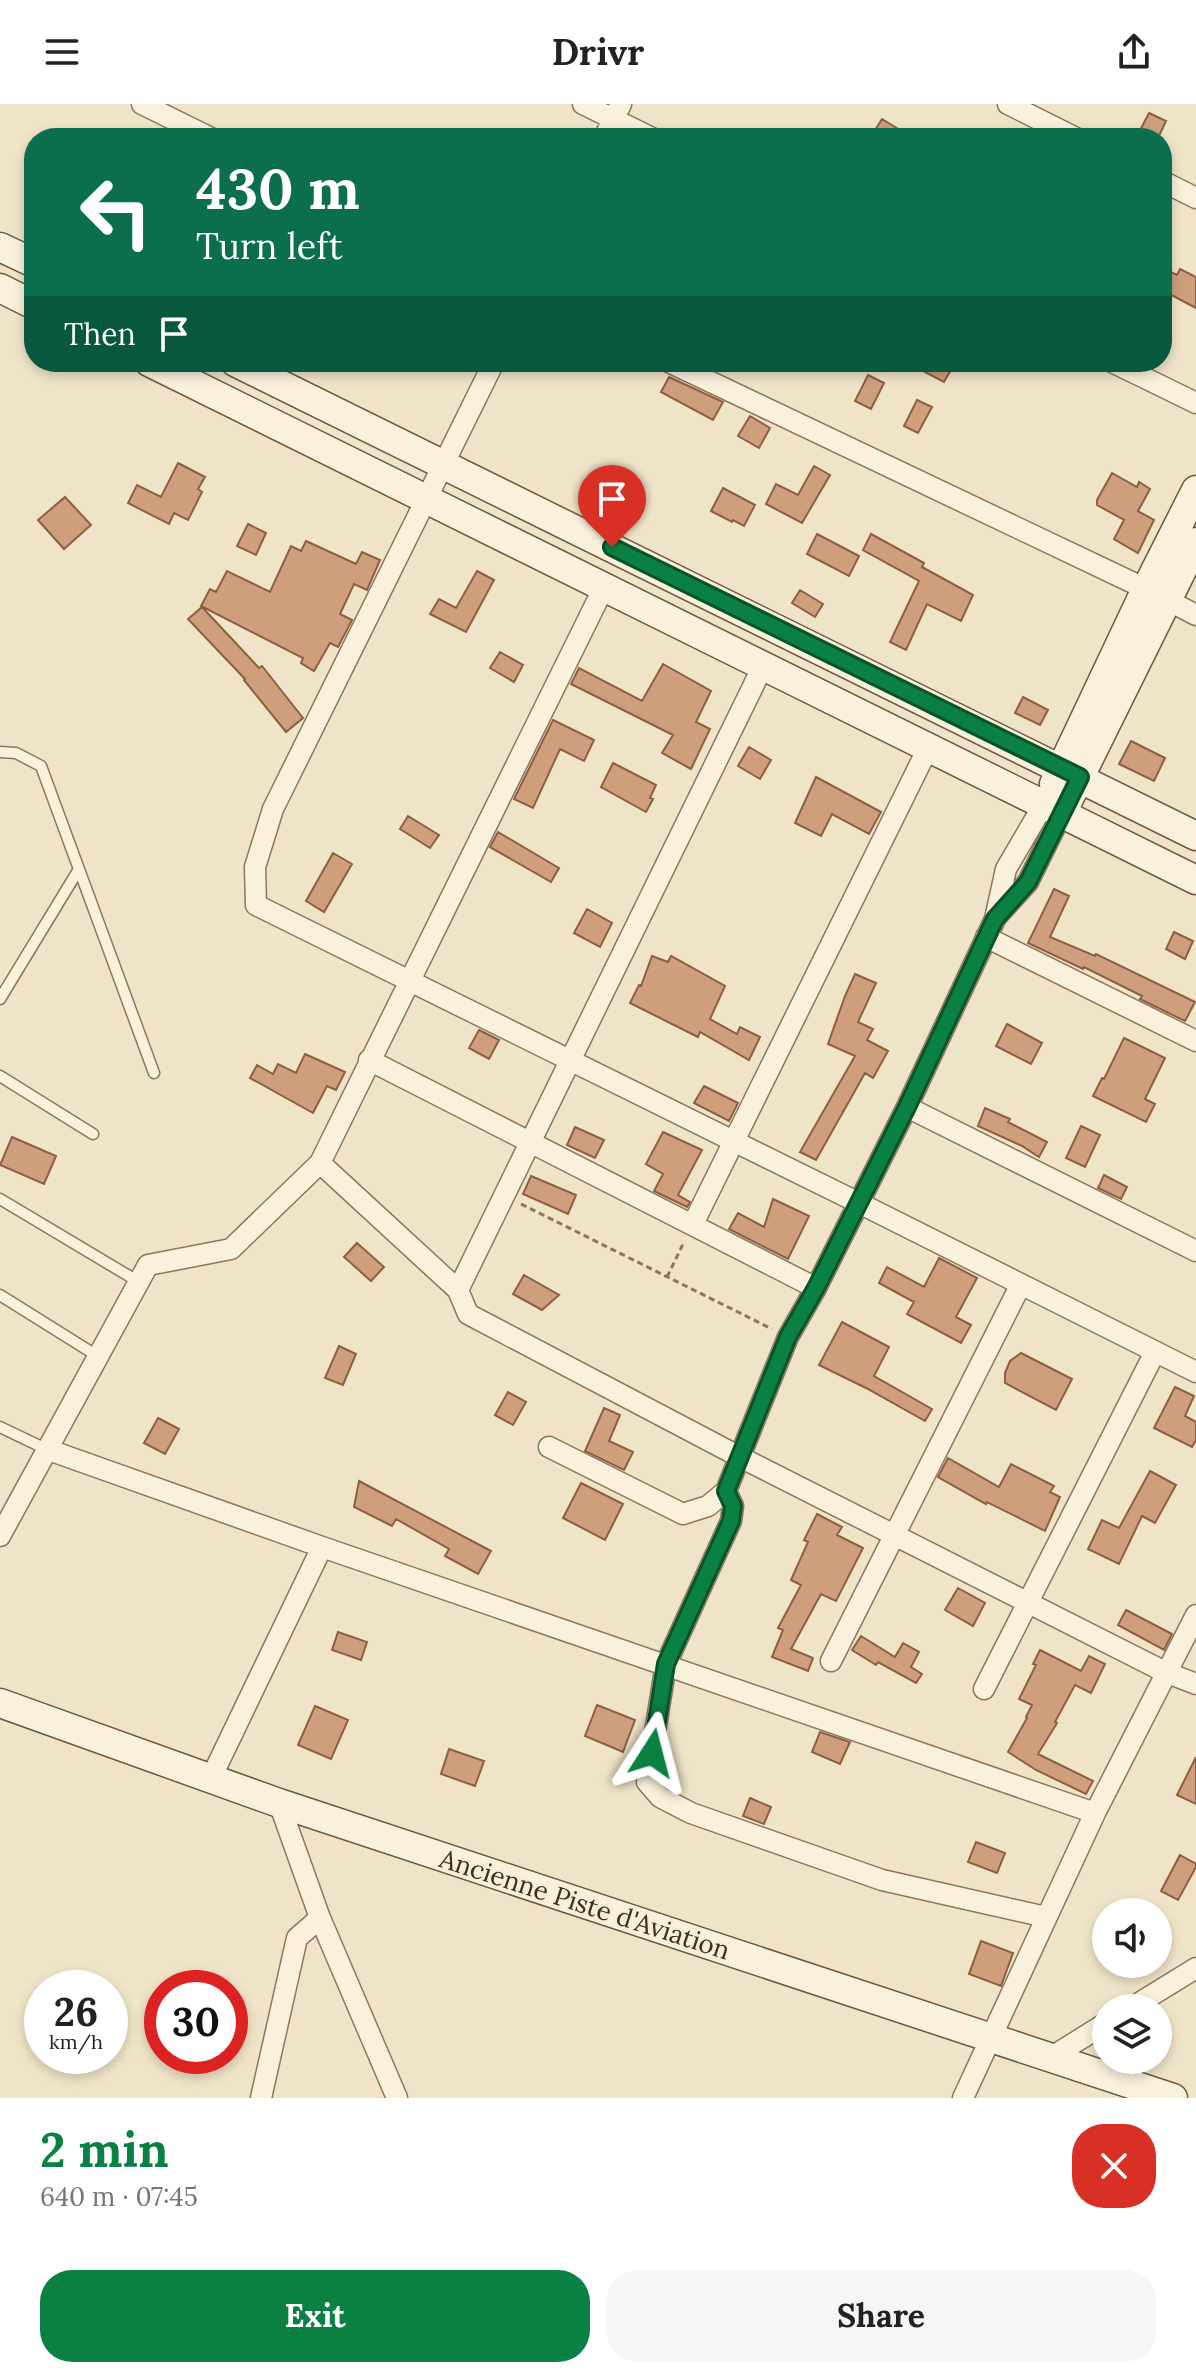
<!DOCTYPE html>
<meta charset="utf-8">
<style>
:root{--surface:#fff;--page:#f6f6f6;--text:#222;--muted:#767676;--accent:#0b8043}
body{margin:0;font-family:Lora,serif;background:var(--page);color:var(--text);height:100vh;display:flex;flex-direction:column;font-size:30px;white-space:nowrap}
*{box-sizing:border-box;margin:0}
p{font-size:26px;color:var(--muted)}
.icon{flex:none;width:44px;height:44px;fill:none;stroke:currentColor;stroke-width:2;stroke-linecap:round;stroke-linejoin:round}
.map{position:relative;height:1994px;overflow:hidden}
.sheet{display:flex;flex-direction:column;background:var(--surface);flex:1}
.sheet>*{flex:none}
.banner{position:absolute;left:24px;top:24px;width:1148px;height:244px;border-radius:32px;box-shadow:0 4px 12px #0003;background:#0b6e4f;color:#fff;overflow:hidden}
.controls{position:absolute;left:1092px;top:1794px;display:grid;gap:16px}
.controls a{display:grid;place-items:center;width:80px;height:80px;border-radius:50%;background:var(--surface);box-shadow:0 4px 12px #0003;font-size:40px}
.speed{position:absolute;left:24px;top:1866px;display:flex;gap:16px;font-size:40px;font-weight:700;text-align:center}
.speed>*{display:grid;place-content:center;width:104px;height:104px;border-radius:50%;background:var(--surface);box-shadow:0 4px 12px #0003;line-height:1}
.speed small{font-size:20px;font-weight:400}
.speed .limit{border:12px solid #d22;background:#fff;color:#111}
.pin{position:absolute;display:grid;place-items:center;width:68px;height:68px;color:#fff;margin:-82px -34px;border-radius:50% 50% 50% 0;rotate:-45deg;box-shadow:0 0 8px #0007}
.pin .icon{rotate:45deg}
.me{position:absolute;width:88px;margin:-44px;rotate:9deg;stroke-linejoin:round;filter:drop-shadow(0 0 6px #0008)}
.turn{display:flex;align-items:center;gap:28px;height:168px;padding:0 40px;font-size:36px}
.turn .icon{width:104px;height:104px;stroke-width:2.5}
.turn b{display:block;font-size:56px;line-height:68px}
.then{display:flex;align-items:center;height:76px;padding:0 40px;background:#0003;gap:16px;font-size:30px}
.round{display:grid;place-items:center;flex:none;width:84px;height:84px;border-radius:32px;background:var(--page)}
.overview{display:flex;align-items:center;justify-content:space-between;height:136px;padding:0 40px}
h1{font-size:48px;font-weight:800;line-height:60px;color:var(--accent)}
.button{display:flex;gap:16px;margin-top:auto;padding:16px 40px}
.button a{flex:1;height:92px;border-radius:32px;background:var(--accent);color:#fff;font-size:32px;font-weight:800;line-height:92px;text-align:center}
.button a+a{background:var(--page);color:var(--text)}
header{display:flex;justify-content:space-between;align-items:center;height:104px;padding:0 40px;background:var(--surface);font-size:36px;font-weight:800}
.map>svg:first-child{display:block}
</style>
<header><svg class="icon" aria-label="menu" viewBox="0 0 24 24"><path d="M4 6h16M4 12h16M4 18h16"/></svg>Drivr<svg class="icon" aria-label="share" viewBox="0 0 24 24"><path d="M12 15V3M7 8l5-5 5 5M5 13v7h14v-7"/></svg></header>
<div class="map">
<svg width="1196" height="1994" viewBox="0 0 1196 1994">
<rect width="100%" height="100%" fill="#f0e4c8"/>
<path fill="#cf9f7d" stroke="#8d5f41" stroke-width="2" d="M 1149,9 L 1166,17 L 1158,34 L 1136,34 Z
M 882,15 L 913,34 L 870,34 Z
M 1180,165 L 1196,173 L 1196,204 L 1162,186 L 1171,168 L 1177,171 Z
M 906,258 L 941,258 L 952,264 L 944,278 Z
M 868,271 L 884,279 L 871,305 L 855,297 Z
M 669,273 L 723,298 L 713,316 L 661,288 Z
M 917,296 L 932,303 L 918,329 L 904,322 Z
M 750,312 L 770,324 L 759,344 L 738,332 Z
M 178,359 L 205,373 L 198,385 L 202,388 L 188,416 L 174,409 L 169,420 L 128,399 L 137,381 L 161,393 Z
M 814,362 L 830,371 L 802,419 L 766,400 L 776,380 L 798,391 Z
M 1112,369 L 1137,383 L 1139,378 L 1150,385 L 1138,407 L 1154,416 L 1138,449 L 1114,435 L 1124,416 L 1097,401 L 1097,396 Z
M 723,384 L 755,401 L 744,422 L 733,416 L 732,418 L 711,407 Z
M 65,393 L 91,421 L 64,445 L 38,416 Z
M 248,420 L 266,429 L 256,451 L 237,442 Z
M 817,430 L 859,452 L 849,472 L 807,450 Z
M 871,430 L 924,459 L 922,463 L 973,491 L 961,517 L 927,500 L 906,546 L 890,538 L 919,477 L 863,446 Z
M 306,437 L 356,460 L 362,448 L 380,456 L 367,486 L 354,480 L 340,510 L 352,516 L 338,543 L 330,539 L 314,567 L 301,559 L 303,554 L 201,502 L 210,485 L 216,488 L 227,467 L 270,488 L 291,442 L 301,447 Z
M 477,467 L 494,476 L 466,528 L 430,510 L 439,495 L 456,504 Z
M 800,486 L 823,500 L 815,513 L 792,499 Z
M 202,503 L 259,564 L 262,562 L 303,614 L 286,628 L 244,576 L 245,575 L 188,515 Z
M 500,548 L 523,561 L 514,578 L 490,564 Z
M 663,560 L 711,587 L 696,618 L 710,625 L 691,665 L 662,649 L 673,631 L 571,580 L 579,564 L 642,597 Z
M 1023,593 L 1048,606 L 1040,621 L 1015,609 Z
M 553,616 L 594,636 L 584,657 L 560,645 L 533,704 L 514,695 Z
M 1131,637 L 1165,654 L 1154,677 L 1119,660 Z
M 749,643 L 771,656 L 760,675 L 738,662 Z
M 613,659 L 656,681 L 650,694 L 653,695 L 646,708 L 601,683 Z
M 816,673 L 881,708 L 869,730 L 832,710 L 821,732 L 795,719 Z
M 408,712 L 439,731 L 430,744 L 400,725 Z
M 498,728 L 559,764 L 551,778 L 490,743 Z
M 333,749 L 352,760 L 324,808 L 306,797 Z
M 1054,785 L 1069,792 L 1050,833 L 1095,852 L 1096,850 L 1195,898 L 1185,917 L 1140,895 L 1142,892 L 1084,863 L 1083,865 L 1028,839 Z
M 587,805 L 612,819 L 600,843 L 574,829 Z
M 1174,828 L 1193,837 L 1185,855 L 1166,845 Z
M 652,852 L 668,858 L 671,852 L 725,882 L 710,915 L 737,930 L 740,923 L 760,933 L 749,956 L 700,928 L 698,933 L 630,899 L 639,881 L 641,882 Z
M 855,870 L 876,879 L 858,918 L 873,925 L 867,936 L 888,947 L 873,974 L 865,969 L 816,1056 L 800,1048 L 855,952 L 828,940 L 845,892 Z
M 1007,920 L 1042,939 L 1031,960 L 996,942 Z
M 479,926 L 499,936 L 489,955 L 469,944 Z
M 1124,934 L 1165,954 L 1145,995 L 1155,1000 L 1146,1018 L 1093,992 L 1102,974 L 1104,975 Z
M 305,950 L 345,968 L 336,986 L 327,982 L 313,1009 L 250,974 L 257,961 L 273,970 L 278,960 L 296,969 Z
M 704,982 L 738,999 L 729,1017 L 694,999 Z
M 985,1004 L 1010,1015 L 1008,1018 L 1047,1038 L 1039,1053 L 1022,1042 L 978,1022 Z
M 1081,1022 L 1100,1031 L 1085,1063 L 1066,1054 Z
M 575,1023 L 604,1036 L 595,1054 L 567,1041 Z
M 663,1028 L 702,1046 L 678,1091 L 690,1098 L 687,1103 L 654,1087 L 663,1070 L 646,1060 Z
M 12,1033 L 56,1052 L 44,1080 L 0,1061 Z
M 1104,1071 L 1127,1083 L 1121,1095 L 1098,1084 Z
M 531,1072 L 576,1091 L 568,1110 L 523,1090 Z
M 773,1095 L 809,1112 L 788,1155 L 729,1125 L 738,1109 L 764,1123 Z
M 357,1139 L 384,1163 L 371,1177 L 344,1153 Z
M 939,1154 L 977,1174 L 956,1213 L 971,1221 L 961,1239 L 907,1210 L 914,1198 L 879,1179 L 887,1163 L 924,1183 Z
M 524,1171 L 559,1191 L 542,1206 L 513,1190 Z
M 842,1218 L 889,1243 L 874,1272 L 932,1305 L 925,1317 L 866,1284 L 819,1261 Z
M 339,1242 L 356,1250 L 343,1281 L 325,1274 Z
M 1021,1249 L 1072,1275 L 1056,1306 L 1005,1279 L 1005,1269 L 1010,1257 Z
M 1175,1283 L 1194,1292 L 1185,1312 L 1196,1318 L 1196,1336 L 1192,1343 L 1154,1324 Z
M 508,1288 L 526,1298 L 513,1321 L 495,1311 Z
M 604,1304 L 620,1311 L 609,1337 L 633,1348 L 624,1366 L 585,1347 Z
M 158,1314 L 179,1325 L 165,1350 L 144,1339 Z
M 948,1354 L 999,1383 L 1011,1360 L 1054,1382 L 1050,1388 L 1060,1393 L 1045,1427 L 987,1398 L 986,1400 L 938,1373 Z
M 1150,1367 L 1176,1381 L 1155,1419 L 1142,1412 L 1119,1460 L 1088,1445 L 1102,1416 L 1119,1424 Z
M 359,1377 L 491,1447 L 478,1470 L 445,1452 L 449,1445 L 396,1415 L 392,1422 L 354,1403 Z
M 581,1379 L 623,1400 L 605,1436 L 563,1414 Z
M 817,1410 L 842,1423 L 837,1431 L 863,1444 L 836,1497 L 821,1490 L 791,1545 L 813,1554 L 808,1567 L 772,1553 L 783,1526 L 778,1524 L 801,1481 L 791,1476 L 808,1438 L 804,1436 Z
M 958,1484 L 985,1499 L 973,1522 L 945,1506 Z
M 1126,1506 L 1172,1530 L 1164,1546 L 1118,1521 Z
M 338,1528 L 367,1538 L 361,1556 L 332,1546 Z
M 861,1532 L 895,1553 L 903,1539 L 919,1548 L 911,1563 L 922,1570 L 916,1579 L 878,1558 L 876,1561 L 852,1546 Z
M 1040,1546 L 1081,1567 L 1089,1552 L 1105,1560 L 1091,1589 L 1075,1581 L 1055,1618 L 1057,1619 L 1038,1650 L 1093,1677 L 1086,1690 L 1036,1666 L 1008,1648 L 1027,1614 L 1026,1613 L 1032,1601 L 1019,1595 L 1036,1561 L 1033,1560 Z
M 597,1601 L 635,1616 L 623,1648 L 585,1632 Z
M 315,1602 L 348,1616 L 331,1655 L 298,1641 Z
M 820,1628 L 850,1638 L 840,1660 L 812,1648 Z
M 449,1645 L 484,1657 L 475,1682 L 441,1670 Z
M 1196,1653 L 1196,1700 L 1177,1691 Z
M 750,1694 L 771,1703 L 764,1720 L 743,1712 Z
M 976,1738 L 1005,1749 L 997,1769 L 968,1758 Z
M 1180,1751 L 1196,1760 L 1196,1763 L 1178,1796 L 1161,1787 Z
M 981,1837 L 1013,1849 L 1001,1882 L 969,1870 Z"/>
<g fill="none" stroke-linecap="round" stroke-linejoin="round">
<defs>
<path id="lane" d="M 0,648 L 16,649 L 41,662 L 154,969
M 0,895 L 79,765
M 0,972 L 93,1030
M 0,1095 L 139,1178
M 0,1191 L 99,1253
M 0,1323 L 46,1345"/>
<path id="street" d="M 142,0 L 211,34
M 583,0 L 652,34
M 1008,0 L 1076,34
M 604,34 L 621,0
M 1162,77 L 1196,94
M 494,258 L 273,705 L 255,763 L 256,801 L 859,1099 L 1196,1268
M 669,258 L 1146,485 L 1196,511
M 1112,258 L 1196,299
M 997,812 L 1028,778 L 1062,709
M 986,833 L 1196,937
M 369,956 L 816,1184
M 907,1003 L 1196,1147
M 320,1059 L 458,1186 L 468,1210 L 738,1352 L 1165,1568 L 1196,1580
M 693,1120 L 928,644
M 458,1186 L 763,562
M 549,1343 L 683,1410 L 708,1402 L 726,1387 L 788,1233 L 816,1184 L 907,1003 L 995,815 L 1006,765 L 1044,700
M 46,1345 L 322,1443 L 1095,1709
M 726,1387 L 733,1402 L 731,1417 L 666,1560 L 647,1678 L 660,1693 L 691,1709 L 882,1776 L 1046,1813
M 0,1432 L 148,1161 L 231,1145 L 320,1059 L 604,483
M 831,1557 L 1021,1180
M 984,1585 L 1155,1248
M 211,1674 L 322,1443
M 279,1699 L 320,1814 L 397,1994
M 1131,1904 L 1196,1864
M 1050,1954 L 1106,1919
M 261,1994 L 297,1834 L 320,1814
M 963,1994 L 1095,1709 L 1196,1511"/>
<path id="secondary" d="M 0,143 L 34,159
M 0,184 L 34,201
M 149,258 L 1196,776
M 235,258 L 1196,732
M 1054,680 L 1146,485 L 1196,386
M 1062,709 L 1196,438
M 0,1599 L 279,1699 L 1173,1994"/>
</defs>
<use href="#lane" stroke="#8d765c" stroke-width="13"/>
<use href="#street" stroke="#8d765c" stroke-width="23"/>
<use href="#secondary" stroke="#6f573f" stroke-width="31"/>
<path stroke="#8d765c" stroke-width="3" stroke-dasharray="6 4" stroke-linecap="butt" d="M 521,1100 L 772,1225
M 667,1173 L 684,1138"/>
<use href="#lane" stroke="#faf1dc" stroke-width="10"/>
<use href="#street" stroke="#faf1dc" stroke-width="20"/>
<use href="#secondary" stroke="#faf1dc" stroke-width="28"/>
</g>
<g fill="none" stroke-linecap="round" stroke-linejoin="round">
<defs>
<path id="route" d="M 612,443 L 1080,673 L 1028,778 L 995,815 L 907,1003 L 816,1184 L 788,1233 L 726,1387 L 733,1402 L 731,1417 L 666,1560 L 652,1649"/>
</defs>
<use href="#route" stroke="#07532c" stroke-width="20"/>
<use href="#route" stroke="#0b8043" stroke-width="14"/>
</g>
<g text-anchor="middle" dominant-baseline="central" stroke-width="6" stroke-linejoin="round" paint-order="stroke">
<g font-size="26" fill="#3d2e20" stroke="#f7eed8">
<text transform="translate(585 1800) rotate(18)">Ancienne Piste d'Aviation</text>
</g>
</g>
</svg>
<div class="controls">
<a><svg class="icon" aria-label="sound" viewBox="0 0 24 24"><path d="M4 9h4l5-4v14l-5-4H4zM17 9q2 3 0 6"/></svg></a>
<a><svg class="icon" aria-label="layers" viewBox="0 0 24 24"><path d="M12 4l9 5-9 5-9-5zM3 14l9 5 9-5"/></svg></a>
</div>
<div class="speed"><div>26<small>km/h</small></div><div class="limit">30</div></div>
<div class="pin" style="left:612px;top:443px;background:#d93025"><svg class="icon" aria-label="arrive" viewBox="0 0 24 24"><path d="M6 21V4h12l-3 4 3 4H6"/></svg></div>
<svg class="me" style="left:652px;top:1649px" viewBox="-20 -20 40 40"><path d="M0-17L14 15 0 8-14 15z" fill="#0b8043" stroke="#fff" stroke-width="4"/></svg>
<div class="banner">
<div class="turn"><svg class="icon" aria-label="left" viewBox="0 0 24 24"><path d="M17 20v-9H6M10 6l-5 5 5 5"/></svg><div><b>430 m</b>Turn left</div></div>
<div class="then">Then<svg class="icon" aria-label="arrive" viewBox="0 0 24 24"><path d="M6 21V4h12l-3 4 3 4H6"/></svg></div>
</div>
</div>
<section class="sheet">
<div class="overview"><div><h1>2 min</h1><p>640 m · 07:45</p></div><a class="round" style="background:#d93025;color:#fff"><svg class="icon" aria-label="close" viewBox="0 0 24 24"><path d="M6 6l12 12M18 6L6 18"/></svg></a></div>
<div class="button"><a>Exit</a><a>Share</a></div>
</section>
